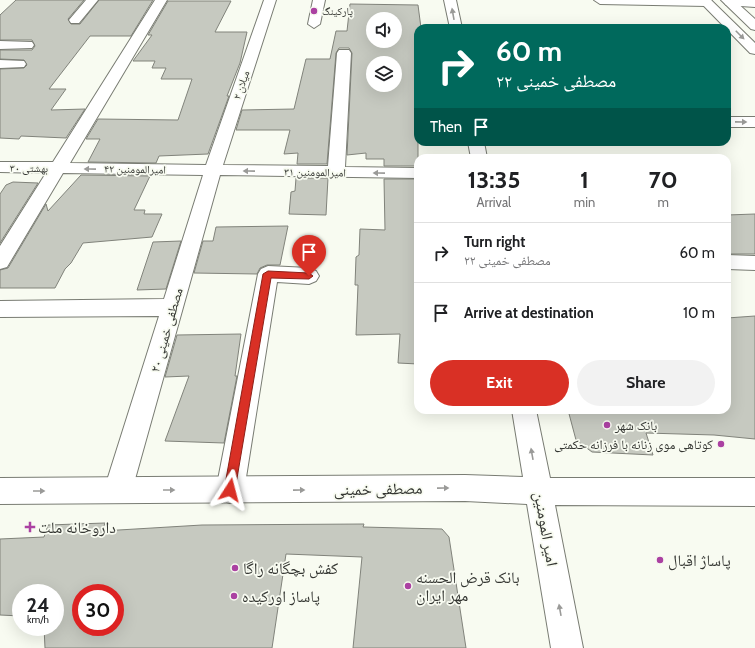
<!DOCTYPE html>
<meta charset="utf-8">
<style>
:root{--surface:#fff;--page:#f2f2f2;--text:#202124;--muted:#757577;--line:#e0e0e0;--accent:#d93025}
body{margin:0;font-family:Cabin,"Noto Naskh Arabic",sans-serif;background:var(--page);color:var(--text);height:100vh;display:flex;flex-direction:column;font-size:15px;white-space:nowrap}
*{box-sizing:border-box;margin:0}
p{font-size:13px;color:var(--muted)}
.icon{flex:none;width:22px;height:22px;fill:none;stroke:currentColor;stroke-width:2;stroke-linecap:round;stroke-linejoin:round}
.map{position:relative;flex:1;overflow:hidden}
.panel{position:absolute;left:414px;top:154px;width:317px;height:260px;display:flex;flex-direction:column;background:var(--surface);border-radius:12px;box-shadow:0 4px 16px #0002}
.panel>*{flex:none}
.guide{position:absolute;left:414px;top:24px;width:317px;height:122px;border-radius:12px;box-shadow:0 4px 16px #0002;background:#00695c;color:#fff;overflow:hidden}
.fabs{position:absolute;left:366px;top:12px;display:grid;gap:8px}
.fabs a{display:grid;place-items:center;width:36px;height:36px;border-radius:50%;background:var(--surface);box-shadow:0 4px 16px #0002;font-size:20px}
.speed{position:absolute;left:12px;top:584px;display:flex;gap:8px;font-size:20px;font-weight:700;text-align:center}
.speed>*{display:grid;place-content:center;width:52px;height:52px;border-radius:50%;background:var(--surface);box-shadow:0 4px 16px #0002;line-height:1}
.speed small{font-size:10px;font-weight:400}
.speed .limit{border:6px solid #d22;background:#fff;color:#111}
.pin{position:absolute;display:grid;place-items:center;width:34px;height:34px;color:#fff;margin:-41px -17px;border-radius:50% 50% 50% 0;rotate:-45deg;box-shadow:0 0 4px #0007}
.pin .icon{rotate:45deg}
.me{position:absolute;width:44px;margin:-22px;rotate:9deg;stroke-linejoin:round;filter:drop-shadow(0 0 3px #0008)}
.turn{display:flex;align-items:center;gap:14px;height:84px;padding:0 16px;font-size:18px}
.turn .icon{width:52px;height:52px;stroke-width:2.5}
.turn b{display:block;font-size:28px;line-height:34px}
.then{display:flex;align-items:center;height:38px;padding:0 16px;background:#0003;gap:8px;font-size:15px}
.eta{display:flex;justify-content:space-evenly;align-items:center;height:68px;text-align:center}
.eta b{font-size:24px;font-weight:700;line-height:28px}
.button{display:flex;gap:8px;margin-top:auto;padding:8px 16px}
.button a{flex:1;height:46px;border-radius:24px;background:var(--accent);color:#fff;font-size:16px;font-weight:700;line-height:46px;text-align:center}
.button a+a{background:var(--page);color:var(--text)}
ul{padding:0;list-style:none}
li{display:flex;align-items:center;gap:12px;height:60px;padding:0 16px;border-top:1px solid var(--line)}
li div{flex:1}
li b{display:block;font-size:15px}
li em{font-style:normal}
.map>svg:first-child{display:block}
</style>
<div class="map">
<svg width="755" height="648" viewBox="0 0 755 648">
<rect width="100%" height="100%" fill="#f8fbf1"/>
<path fill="#c6c9c0" stroke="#81837b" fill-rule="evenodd" d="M 16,0 L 84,0 L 68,19 L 71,24 L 80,24 L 99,0 L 153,0 L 131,36 L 90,36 L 49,89 L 66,89 L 51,110 L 85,109 L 66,138 L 21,136 L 19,139 L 0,138 L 0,69 L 24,68 L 27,65 L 24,60 L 0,59 L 0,50 L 32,50 L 35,46 L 32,40 L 0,40 L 0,15 Z
M 168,1 L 231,1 L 215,32 L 247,32 L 240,63 L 227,96 L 229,96 L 208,154 L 159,156 L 156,163 L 88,162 L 100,139 L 86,139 L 98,119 L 178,120 L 192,79 L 161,79 L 166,68 L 152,68 L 155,61 L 133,61 L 152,35 L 148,35 Z
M 350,4 L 418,5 L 421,28 L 418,28 L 418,166 L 384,166 L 384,159 L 366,159 L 366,153 L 347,155 L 352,53 L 349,48 L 339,48 L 336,53 L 327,164 L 297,164 L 298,153 L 284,154 L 290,130 L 236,130 L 242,110 L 294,109 L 306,59 L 330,59 L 336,31 L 347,31 ZM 373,19 L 395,19 L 395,41 L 373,41 ZM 373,63 L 395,63 L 395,85 L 373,85 Z
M 81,175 L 150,176 L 134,210 L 145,210 L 144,214 L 162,214 L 152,237 L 83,243 L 71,263 L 65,269 L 55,288 L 0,288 L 0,270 L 8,268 L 46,204 L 48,211 Z
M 296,178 L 328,178 L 326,215 L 289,214 L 291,192 L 295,191 Z
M 384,179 L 418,179 L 418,364 L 398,363 L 400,334 L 356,335 L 358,285 L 355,285 L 356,257 L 359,255 L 360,229 L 385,230 Z
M 13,182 L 38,183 L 0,243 L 0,194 L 6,185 Z
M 755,214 L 755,254 L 727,254 L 727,215 Z
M 288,226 L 280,265 L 267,265 L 260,268 L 257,274 L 194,273 L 203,241 L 213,241 L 216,227 Z
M 181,241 L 166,289 L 137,290 L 153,242 Z
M 755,316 L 755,439 L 714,435 L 646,433 L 653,455 L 592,452 L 576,440 L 568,410 L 727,410 L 727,318 Z
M 241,334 L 235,376 L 237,376 L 224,443 L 165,441 L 189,376 L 165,377 L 177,335 Z
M 105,523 L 102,531 L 202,525 L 364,524 L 363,527 L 442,529 L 449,537 L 466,648 L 353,648 L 362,557 L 286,554 L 272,648 L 45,648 L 44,627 L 55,627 L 55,593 L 21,593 L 21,616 L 0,615 L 0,539 L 44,537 L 48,525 ZM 81,593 L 115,593 L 115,627 L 81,627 Z"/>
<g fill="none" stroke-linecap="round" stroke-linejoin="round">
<defs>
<path id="minor" d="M 86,0 L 98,0 L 79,23 L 71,23 L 69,20 Z
M 155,0 L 167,0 L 70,163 L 206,165 L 264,0 L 276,0 L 223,165 L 328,166 L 337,53 L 339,50 L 349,50 L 351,53 L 345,167 L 418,168 L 418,178 L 220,175 L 132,490 L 128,500 L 118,503 L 108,500 L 104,490 L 159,316 L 0,317 L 0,301 L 164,299 L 203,175 L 63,173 L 7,267 L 0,269 L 0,246 L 46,173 L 0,172 L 0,162 L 53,162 Z
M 313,0 L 325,0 L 320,24 L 314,28 L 308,24 Z
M 594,0 L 711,0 L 712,2 L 706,6 L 600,4 Z
M 725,0 L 755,0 L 755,7 L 726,5 L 724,2 Z
M 0,41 L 32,42 L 34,45 L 32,48 L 0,49 Z
M 0,60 L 24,61 L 26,64 L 24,67 L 0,68 Z
M 727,117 L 755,117 L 755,127 L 727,127 Z
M 727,255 L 755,256 L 755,270 L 727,269 Z
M 268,266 L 309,268 L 316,271 L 319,276 L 316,281 L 309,284 L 277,282 L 244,490 L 240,500 L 230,503 L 220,500 L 216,490 L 258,274 L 261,269 Z"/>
<path id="major" d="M 444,0 L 456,0 L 462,28 L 450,28 Z
M 698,0 L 711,0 L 755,43 L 755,54 L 750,53 Z
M 721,0 L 734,0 L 755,19 L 755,30 L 751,29 Z
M 468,142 L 484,142 L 487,158 L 471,158 Z
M 512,410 L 536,410 L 550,478 L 755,478 L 755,506 L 555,505 L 583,648 L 551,648 L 527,504 L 465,501 L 0,504 L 0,478 L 465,475 L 523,477 Z"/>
</defs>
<use href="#minor" stroke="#797c73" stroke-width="2"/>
<use href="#major" stroke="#797c73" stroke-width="2"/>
<use href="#minor" fill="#fff" fill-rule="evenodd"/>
<use href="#major" fill="#fff" fill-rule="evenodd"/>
</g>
<defs><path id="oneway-solid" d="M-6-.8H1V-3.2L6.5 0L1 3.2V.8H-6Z"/></defs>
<g fill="#9a9a98">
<use href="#oneway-solid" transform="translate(453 14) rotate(-100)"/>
<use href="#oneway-solid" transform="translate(740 35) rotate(45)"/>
<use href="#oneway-solid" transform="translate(741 122) rotate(1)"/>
<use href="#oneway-solid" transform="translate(90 169) rotate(-179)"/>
<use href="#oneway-solid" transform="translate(249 171) rotate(-179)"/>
<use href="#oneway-solid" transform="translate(379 173) rotate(-179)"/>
<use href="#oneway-solid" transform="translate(532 454) rotate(-100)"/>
<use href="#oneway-solid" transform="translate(443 488) rotate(-1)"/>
<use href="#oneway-solid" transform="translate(169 490)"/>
<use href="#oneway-solid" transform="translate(299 490) rotate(-1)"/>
<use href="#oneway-solid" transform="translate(39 491)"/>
<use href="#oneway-solid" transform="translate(560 610) rotate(-100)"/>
</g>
<path fill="#d93025" stroke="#8d1f18" d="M 268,271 L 309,273 L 313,276 L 309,279 L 271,278 L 235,490 L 234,494 L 230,496 L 226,494 L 224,490 L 263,274 Z"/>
<g fill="#ab41a2" stroke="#f8fbf1" stroke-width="1.5">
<circle cx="314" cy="11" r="4"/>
<circle cx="607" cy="425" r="4"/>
<circle cx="721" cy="444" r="4"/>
<path d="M28 521h4v4h4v4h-4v4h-4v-4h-4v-4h4z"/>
<circle cx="660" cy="560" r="4"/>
<circle cx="235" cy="568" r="4"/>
<circle cx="408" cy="586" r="4"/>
<circle cx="234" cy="596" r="4"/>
</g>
<g text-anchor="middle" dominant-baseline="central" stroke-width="3.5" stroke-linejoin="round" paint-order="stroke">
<g font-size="11" fill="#343632" stroke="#f8fbf1" text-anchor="start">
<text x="322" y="11">پارکینگ</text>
</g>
<g font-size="11" fill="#343632" stroke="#f8fbf1">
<text transform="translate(241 85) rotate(-71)">میلان ۲</text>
<text transform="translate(29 168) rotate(1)">بهشتی ۳۰</text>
<text transform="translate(135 169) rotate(1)">امیرالمومنین ۴۲</text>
<text transform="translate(315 172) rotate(1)">امیرالمومنین ۳۱</text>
</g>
<g font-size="13" fill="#343632" stroke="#f8fbf1">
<text transform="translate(166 330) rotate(-74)">مصطفی خمینی ۲۰</text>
</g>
<g font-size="13" fill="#343632" stroke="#f8fbf1" text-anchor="start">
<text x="615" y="425">بانک شهر</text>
<text x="713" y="444" text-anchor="end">کوتاهی موی زنانە با فرزانە حکمتی</text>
</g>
<g font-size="16" fill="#343632" stroke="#f8fbf1">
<text transform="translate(378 489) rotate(-1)">مصطفی خمینی</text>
<text transform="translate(546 529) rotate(80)">امیر المومنین</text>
</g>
<g font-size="16" fill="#343632" stroke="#f8fbf1" text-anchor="start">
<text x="38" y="527">داروخانه ملت</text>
<text x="668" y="560">پاساژ اقبال</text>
<text x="243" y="568">کفش بچگانه راگا</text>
<text x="416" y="577">بانک قرض الحسنه<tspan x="416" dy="18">مهر ایران</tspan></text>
<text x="242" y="596">پاساز اورکیده</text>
</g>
</g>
</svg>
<div class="fabs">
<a><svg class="icon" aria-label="sound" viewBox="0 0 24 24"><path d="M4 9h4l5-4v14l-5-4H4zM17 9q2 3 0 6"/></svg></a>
<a><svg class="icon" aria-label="layers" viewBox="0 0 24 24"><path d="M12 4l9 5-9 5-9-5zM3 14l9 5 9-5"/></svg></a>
</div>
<div class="speed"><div>24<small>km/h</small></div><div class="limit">30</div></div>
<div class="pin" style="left:309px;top:276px;background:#d93025"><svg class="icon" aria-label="arrive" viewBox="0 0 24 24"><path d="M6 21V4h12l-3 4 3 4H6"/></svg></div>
<svg class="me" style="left:230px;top:490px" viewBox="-20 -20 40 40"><path d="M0-17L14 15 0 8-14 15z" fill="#d93025" stroke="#fff" stroke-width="4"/></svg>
<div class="guide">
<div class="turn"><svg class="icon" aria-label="right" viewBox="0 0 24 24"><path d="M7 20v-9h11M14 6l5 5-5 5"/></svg><div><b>60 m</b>مصطفی خمینی ۲۲</div></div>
<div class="then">Then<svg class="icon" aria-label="arrive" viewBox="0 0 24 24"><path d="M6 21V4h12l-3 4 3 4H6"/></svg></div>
</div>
<section class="panel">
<div class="eta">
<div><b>13:35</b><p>Arrival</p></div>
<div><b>1</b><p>min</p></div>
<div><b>70</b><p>m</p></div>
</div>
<ul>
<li><svg class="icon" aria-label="right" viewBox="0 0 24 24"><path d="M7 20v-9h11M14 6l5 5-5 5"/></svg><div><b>Turn right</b><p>مصطفی خمینی ۲۲</p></div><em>60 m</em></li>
<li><svg class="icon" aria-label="arrive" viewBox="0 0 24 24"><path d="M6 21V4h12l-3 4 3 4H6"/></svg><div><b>Arrive at destination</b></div><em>10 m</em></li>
</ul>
<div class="button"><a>Exit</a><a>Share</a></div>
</section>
</div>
